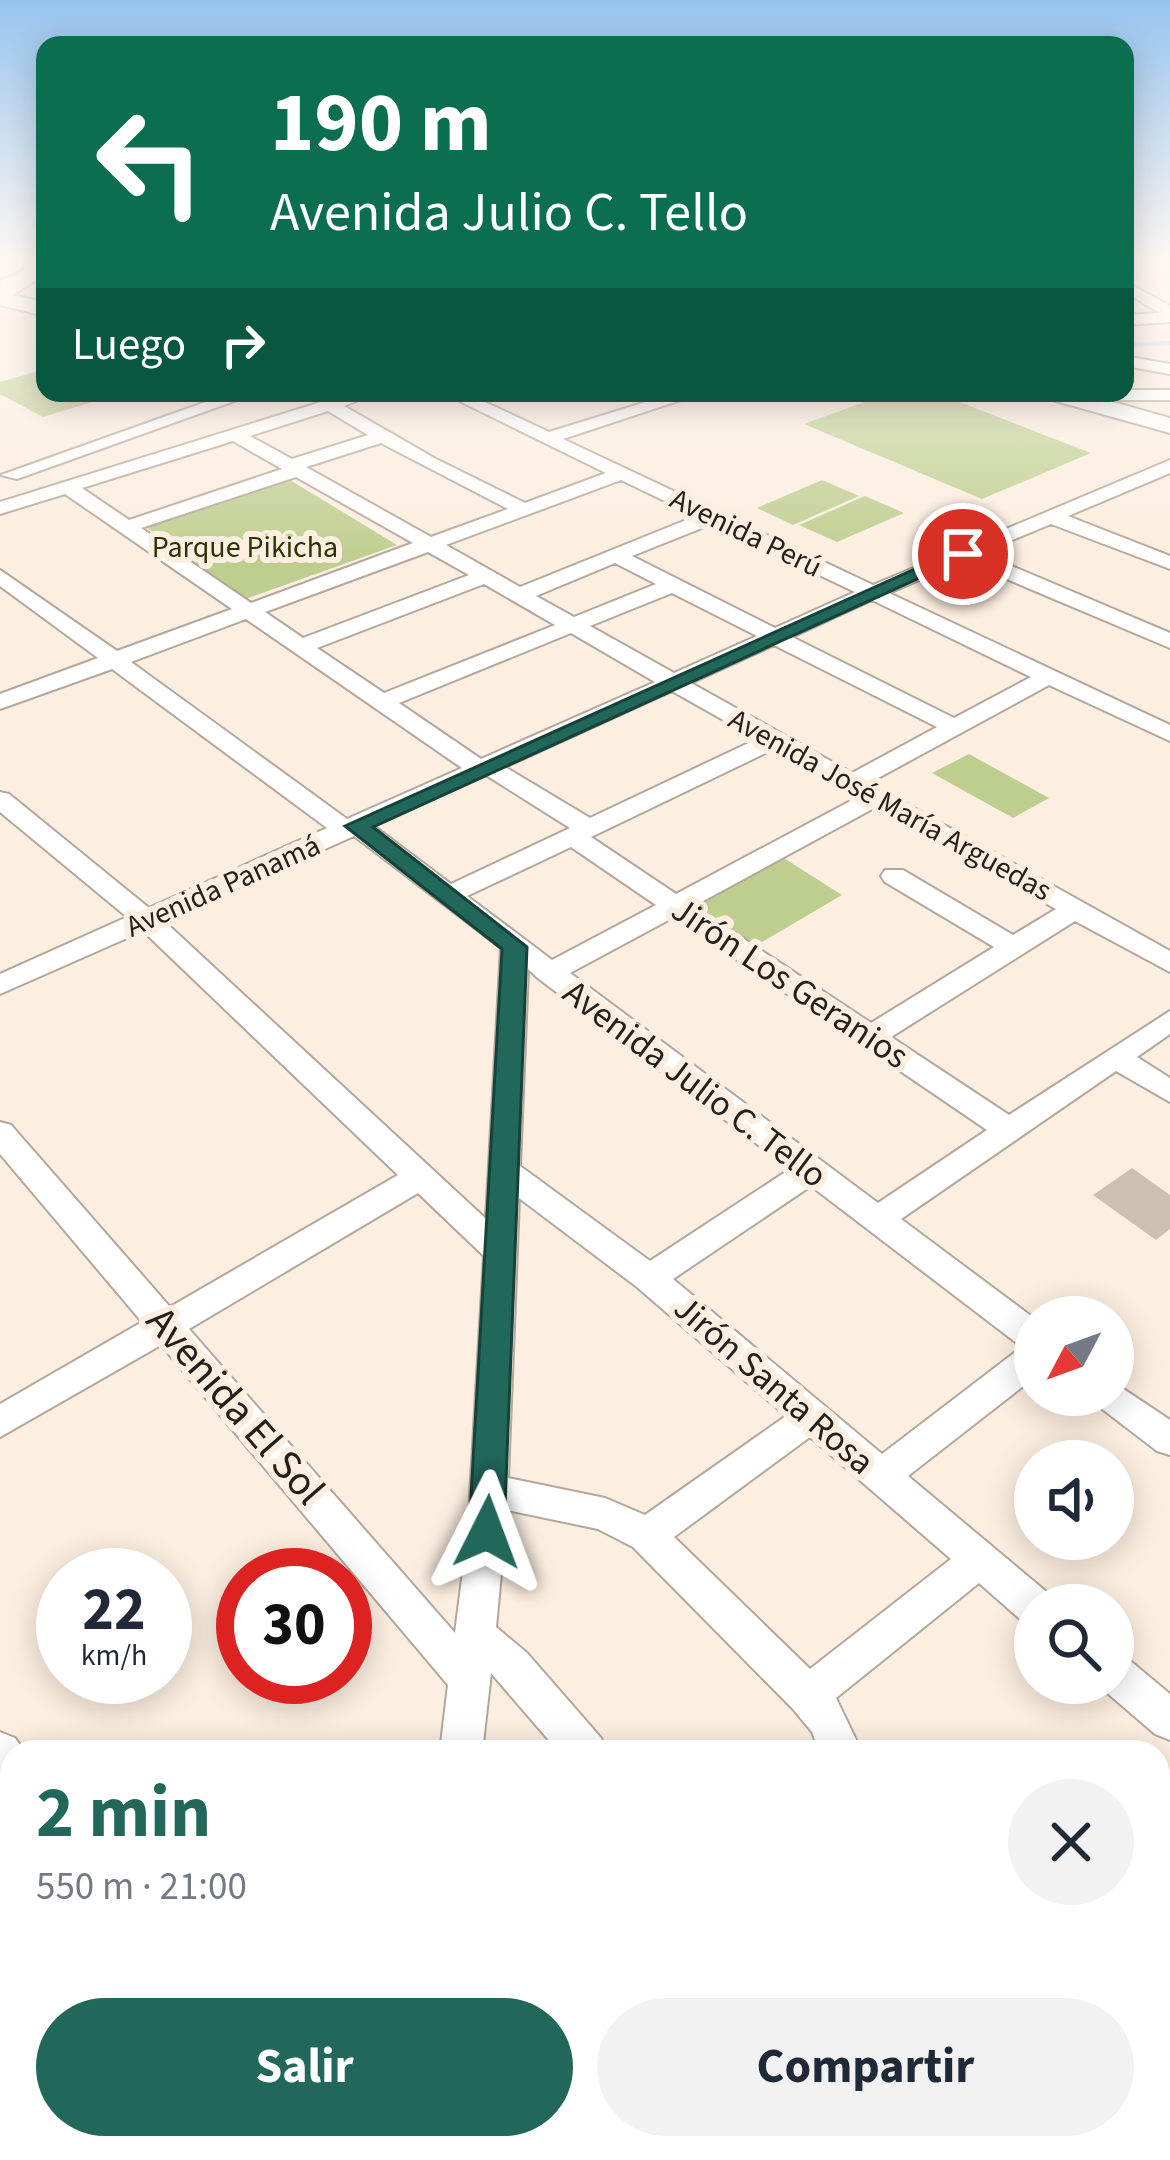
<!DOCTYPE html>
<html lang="es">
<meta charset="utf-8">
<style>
:root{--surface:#fff;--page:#f2f2f3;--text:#1f2937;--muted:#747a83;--accent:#21675a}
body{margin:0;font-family:"Source Sans 3",sans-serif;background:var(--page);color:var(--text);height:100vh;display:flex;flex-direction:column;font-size:45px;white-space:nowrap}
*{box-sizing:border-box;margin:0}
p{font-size:39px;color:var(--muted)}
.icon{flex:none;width:66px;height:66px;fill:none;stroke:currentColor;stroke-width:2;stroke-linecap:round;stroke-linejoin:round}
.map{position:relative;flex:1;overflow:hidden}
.drawer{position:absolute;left:0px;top:1740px;width:1170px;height:420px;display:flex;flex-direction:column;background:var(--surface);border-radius:36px 36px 0 0;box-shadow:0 6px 30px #0003}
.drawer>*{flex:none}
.top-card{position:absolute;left:36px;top:36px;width:1098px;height:366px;border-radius:24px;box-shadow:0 6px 30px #0003;background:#0b6e4f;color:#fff;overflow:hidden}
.needle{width:78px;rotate:229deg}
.buttons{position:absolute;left:1014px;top:1296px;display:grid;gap:24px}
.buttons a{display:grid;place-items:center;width:120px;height:120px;border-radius:50%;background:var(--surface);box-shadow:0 6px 30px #0003;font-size:60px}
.speed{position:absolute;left:36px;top:1548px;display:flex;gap:24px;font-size:60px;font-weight:700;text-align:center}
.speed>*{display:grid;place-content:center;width:156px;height:156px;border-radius:50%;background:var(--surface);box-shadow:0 6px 30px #0003;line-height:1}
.speed small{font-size:30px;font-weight:400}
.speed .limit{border:18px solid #d22;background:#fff;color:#111}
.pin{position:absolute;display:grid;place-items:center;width:102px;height:102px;color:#fff;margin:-51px;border:6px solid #fff;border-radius:50%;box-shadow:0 3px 12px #0007}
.me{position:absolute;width:132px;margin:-66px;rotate:3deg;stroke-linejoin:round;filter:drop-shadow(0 0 9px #0008)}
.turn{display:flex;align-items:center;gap:42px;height:252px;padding:0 36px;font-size:54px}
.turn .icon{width:156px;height:156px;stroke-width:2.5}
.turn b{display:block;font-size:84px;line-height:102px}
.then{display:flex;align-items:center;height:114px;padding:0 36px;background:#0003;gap:24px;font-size:45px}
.round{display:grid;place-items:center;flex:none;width:126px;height:126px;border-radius:63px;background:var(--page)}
.head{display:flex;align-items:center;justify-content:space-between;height:204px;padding:0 36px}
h1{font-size:72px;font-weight:700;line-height:90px;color:var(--accent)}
.action{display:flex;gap:24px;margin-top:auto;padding:24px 36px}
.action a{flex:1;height:138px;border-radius:72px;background:var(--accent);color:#fff;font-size:48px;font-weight:700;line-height:138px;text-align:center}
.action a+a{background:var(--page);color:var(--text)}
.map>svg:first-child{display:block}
</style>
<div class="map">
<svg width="1170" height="2160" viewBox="0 0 1170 2160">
<rect width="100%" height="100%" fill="#fceee0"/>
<path fill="#bece8f" d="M 45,369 L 45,393 L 122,393 L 43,417 L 0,394 L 0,382 Z
M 889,393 L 936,393 L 1091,453 L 982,499 L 804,424 Z
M 290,480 L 397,545 L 237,602 L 159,546 L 164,541 L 145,526 Z
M 822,480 L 859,496 L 793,525 L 757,508 Z
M 865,496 L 904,513 L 837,542 L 799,525 Z
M 969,754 L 1049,798 L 1013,818 L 932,773 Z
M 782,857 L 842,895 L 755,946 L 687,904 Z"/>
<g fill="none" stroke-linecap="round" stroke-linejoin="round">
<path stroke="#bbddfa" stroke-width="4.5" d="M 25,282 L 45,281
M 1125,345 L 1170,343"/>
</g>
<path fill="#cebfb3" d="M 1132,1168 L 1170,1195 L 1170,1229 L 1156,1240 L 1093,1195 Z"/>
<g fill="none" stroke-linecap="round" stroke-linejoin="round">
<defs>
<path id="minor" d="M 1125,281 L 1170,306 L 1170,322 L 1125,325 L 1125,315 L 1160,313 L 1125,292 Z
M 1125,356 L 1170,364 L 1170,374 L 1125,366 Z
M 1125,390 L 1170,390 L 1170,400 L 1065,400 L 1056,395 Z
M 231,393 L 257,393 L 17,479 L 1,475 Z
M 350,393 L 377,393 L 344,406 L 436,459 L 525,503 L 606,473 L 443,393 L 466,393 L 549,432 L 675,393 L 702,393 L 563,439 L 873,585 L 1170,460 L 1170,473 L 1068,516 L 1170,556 L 1170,569 L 1051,524 L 981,553 L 1170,633 L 1170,648 L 964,561 L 889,593 L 1170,725 L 1170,741 L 1049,685 L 869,783 L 1170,951 L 1170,972 L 1075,921 L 891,1037 L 1009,1115 L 1170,1011 L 1170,1034 L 1137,1057 L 1170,1078 L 1170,1102 L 1116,1071 L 901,1219 L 1035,1319 L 1035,1377 L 908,1476 L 1049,1594 L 1054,1605 L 1035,1605 L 1035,1625 L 1021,1620 L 979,1583 L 836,1698 L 862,1752 L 820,1752 L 812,1732 L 793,1709 L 633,1547 L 598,1529 L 507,1510 L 496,1627 L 527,1653 L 601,1738 L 607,1752 L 559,1752 L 491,1673 L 482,1752 L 440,1752 L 448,1685 L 161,1345 L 0,1437 L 0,1404 L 142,1322 L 0,1154 L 0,1122 L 11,1125 L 170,1307 L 398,1175 L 143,931 L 0,994 L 0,974 L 127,917 L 0,812 L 0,792 L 9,794 L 149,908 L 327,828 L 112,669 L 0,709 L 0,694 L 98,658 L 0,586 L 0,570 L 117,651 L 232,609 L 65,494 L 0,514 L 0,502 ZM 328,411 L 368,435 L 292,459 L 250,436 ZM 233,441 L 282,469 L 129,520 L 82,488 ZM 381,443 L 508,509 L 431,537 L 306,467 ZM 296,477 L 413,543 L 251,603 L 141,528 ZM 621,480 L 696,516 L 520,587 L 446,545 ZM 712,524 L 855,592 L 775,628 L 632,556 ZM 428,552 L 469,575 L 303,638 L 265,612 ZM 615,563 L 656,584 L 574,617 L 536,596 ZM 484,584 L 555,625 L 384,693 L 317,648 ZM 672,593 L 757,636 L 674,673 L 590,626 ZM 872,600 L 1031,677 L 954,718 L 792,637 ZM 246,619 L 462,768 L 347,819 L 131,662 ZM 571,633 L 655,682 L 481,759 L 399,703 ZM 774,645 L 937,727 L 852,773 L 691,683 ZM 672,691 L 757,739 L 590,818 L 505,767 ZM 774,749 L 858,797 L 676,894 L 591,837 ZM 486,775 L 570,828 L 451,884 L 374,826 ZM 876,807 L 1056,909 L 1013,935 L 903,870 L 885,870 L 881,876 L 885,882 L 994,947 L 871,1023 L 694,906 ZM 354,836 L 501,948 L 486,1219 L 164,921 ZM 571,847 L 656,905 L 552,960 L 467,896 ZM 674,917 L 987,1130 L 878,1203 L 570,973 ZM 528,969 L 539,979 L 790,1169 L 650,1261 L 520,1166 ZM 811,1186 L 1022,1347 L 882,1454 L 673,1279 ZM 418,1193 L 484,1256 L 468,1532 L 455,1633 L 189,1329 ZM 519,1198 L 637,1287 L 786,1416 L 645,1515 L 605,1498 L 508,1478 ZM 810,1437 L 951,1559 L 810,1669 L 674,1537 Z
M 1113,1382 L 1170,1420 L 1170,1455 L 1157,1451 L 1097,1405 L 1092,1395 L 1113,1395 Z
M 1113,1653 L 1128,1659 L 1170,1694 L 1170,1740 L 1155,1734 L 1098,1685 L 1113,1683 Z
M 0,1732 L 15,1738 L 25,1752 L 12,1752 L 12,1791 L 0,1786 Z
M 1158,1917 L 1170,1919 L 1170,1965 L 1158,1963 Z
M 64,2148 L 125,2148 L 120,2160 L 59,2160 Z
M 384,2148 L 460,2148 L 465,2160 L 389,2160 Z"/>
<path id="highway" d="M 24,261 L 44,261 L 45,274 L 13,295 L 45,302 L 45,316 L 0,305 L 0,281 L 24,270 Z
M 1042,393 L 1081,393 L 1170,418 L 1170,433 L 1045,398 Z"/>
</defs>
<use href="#minor" stroke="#b4a69a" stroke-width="4"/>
<use href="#highway" stroke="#b4a69a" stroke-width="4"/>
<use href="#minor" fill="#fff" fill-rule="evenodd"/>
<use href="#highway" fill="#fff" fill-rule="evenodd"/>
</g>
<linearGradient id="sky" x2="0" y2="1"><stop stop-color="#96c4ef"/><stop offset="0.46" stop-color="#fef7f1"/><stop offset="1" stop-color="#fef7f1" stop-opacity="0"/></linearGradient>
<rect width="1170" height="564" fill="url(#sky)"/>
<path fill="#21675a" stroke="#15433a" stroke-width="3" d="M 957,550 L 972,554 L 373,827 L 527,947 L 504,1532 L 499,1543 L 487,1547 L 475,1543 L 469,1532 L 502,949 L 345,826 Z"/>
<g text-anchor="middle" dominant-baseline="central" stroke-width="12" stroke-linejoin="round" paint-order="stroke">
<g font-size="30" fill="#241f1a" stroke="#fceee0">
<text transform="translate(746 533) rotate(26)">Avenida Perú</text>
<text transform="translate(890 805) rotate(29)">Avenida José María Arguedas</text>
<text transform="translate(223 886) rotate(-24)">Avenida Panamá</text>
</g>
<g font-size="30" fill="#2c3501" stroke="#fceee0">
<text x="245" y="547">Parque Pikicha</text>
</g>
<g font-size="36" fill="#241f1a" stroke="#fceee0">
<text transform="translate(790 983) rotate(34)">Jirón Los Geranios</text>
<text transform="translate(695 1084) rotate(37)">Avenida Julio C. Tello</text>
<text transform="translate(774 1385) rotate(41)">Jirón Santa Rosa</text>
</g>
<g font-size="42" fill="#241f1a" stroke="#fceee0">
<text transform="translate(235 1406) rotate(49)">Avenida El Sol</text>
</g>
</g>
</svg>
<div class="buttons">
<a><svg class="needle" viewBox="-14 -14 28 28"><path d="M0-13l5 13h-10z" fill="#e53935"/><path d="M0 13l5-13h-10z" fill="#747a83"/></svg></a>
<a><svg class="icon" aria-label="sound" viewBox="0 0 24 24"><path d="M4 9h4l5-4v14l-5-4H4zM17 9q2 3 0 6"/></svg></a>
<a><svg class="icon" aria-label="search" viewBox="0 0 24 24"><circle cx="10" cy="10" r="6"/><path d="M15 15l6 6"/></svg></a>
</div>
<div class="speed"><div>22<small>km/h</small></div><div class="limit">30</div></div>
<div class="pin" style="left:963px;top:554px;background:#d93025"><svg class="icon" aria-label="arrive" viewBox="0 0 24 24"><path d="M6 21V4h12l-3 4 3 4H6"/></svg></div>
<svg class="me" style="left:487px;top:1532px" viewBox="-20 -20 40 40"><path d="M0-17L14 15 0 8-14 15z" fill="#21675a" stroke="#fff" stroke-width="4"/></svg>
<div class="top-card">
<div class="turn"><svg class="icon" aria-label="left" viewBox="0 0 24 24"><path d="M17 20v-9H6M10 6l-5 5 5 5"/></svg><div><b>190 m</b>Avenida Julio C. Tello</div></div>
<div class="then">Luego<svg class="icon" aria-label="right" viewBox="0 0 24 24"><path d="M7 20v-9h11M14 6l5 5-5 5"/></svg></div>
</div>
<section class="drawer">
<div class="head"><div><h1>2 min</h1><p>550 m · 21:00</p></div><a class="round"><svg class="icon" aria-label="close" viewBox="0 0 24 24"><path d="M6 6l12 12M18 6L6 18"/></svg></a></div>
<div class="action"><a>Salir</a><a>Compartir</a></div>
</section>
</div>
